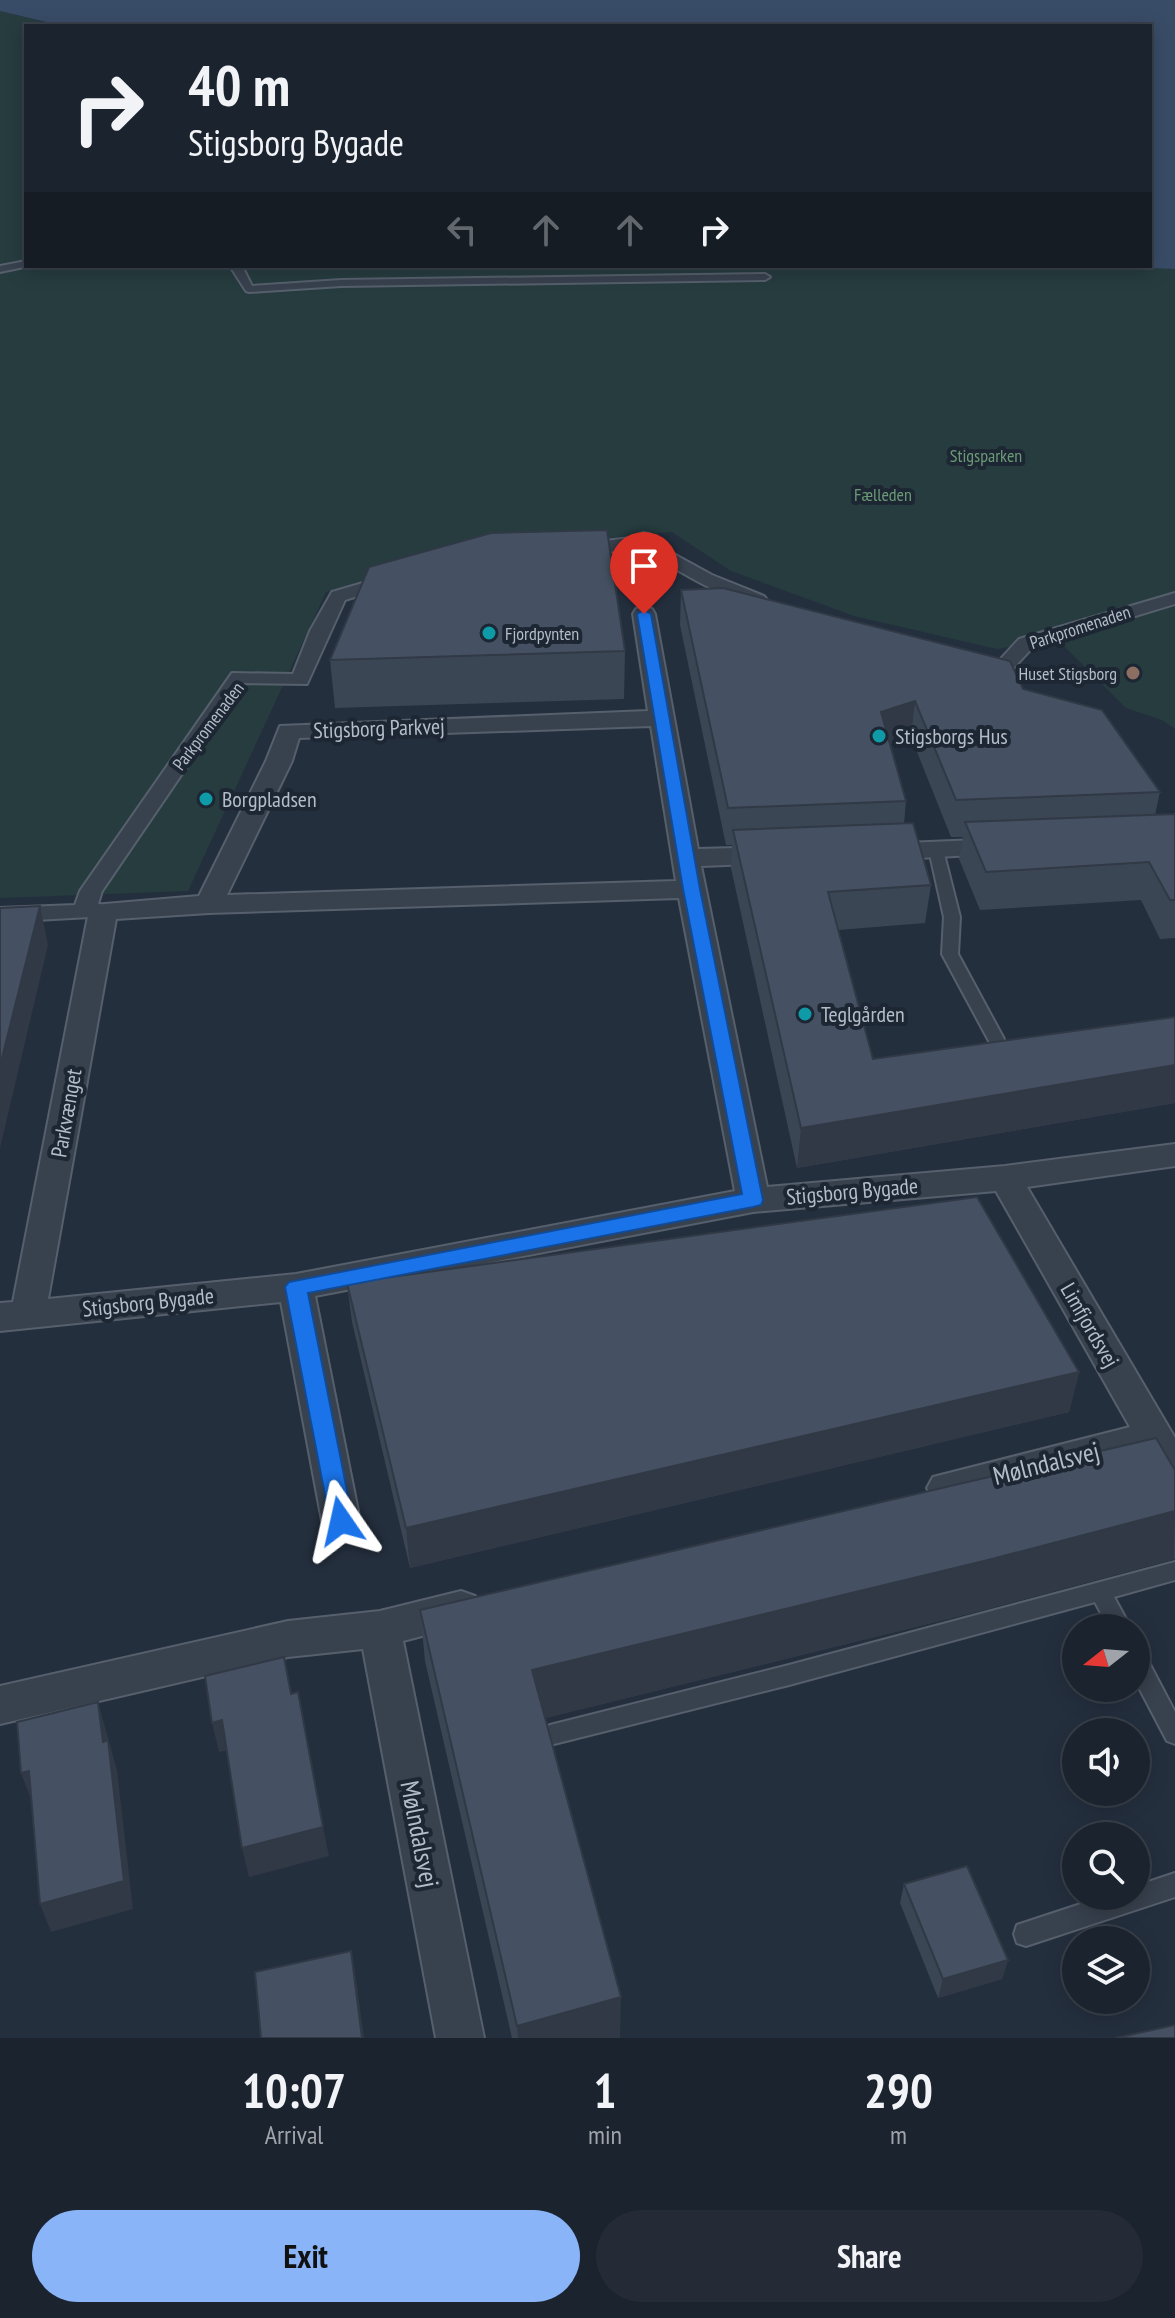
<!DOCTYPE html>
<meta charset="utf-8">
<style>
:root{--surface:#1b232e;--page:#242b36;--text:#f1f3f6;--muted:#a0a4aa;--line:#39404a;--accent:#8ab4f8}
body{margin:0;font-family:"PT Sans Narrow",sans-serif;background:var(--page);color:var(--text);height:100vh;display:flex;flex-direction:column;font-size:30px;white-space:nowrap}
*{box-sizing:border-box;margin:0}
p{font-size:26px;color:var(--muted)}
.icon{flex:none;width:44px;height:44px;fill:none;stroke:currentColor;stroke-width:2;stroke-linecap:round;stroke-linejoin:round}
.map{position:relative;height:2038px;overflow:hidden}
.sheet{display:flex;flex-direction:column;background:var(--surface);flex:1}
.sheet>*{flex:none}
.banner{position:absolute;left:24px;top:24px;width:1128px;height:244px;border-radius:0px;box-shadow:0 4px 20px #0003,0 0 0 2px var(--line);background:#1b232e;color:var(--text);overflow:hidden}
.needle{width:52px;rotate:253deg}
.buttons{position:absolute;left:1062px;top:1614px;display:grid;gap:16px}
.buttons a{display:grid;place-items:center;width:88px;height:88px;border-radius:50%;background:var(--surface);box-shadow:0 4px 20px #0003,0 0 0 2px var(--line);font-size:40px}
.pin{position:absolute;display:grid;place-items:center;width:68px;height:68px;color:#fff;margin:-82px -34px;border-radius:50% 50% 50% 0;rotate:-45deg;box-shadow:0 0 8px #0007}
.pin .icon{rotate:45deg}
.me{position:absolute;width:88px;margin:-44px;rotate:349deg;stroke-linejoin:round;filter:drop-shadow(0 0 6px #0008)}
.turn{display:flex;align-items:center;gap:28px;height:168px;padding:0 32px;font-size:36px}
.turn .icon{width:104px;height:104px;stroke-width:2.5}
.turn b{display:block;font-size:56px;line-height:68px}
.lanes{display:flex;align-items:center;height:76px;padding:0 32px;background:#0003;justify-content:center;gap:40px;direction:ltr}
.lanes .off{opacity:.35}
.eta{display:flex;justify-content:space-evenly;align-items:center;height:136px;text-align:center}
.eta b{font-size:48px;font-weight:700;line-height:56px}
.button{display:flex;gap:16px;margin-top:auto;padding:16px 32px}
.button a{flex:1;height:92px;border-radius:48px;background:var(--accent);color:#111;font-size:32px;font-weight:700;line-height:92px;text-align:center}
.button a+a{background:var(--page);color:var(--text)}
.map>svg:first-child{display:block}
</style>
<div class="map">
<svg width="1175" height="2038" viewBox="0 0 1175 2038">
<rect width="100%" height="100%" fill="#242f3e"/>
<path fill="#263c3f" d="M 0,11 L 63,26 L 26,26 L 26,266 L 1077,266 L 1175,269 L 1175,729 L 1162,720 L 1126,708 L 1057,639 L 997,649 L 854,616 L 731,571 L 672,532 L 454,552 L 326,592 L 188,891 L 0,898 Z"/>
<path fill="#394c67" d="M 0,0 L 1175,0 L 1175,269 L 1077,266 L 1150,266 L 1150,26 L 63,26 L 0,11 Z"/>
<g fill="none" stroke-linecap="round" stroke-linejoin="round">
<defs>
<path id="service" d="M 26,261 L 26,266 L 29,266 L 0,272 L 0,266 Z
M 230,266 L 242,266 L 252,286 L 341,280 L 765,274 L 770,277 L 765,280 L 341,286 L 249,292 L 246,291 Z
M 936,846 L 943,850 L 960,917 L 958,954 L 1004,1039 L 1002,1043 L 990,1043 L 942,954 L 944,917 L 929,850 Z
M 1175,1562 L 1175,1580 L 1114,1597 L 1131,1628 L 1109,1628 L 1095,1602 L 789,1685 L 550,1745 L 542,1742 L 539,1735 L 542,1728 L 550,1725 L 789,1665 Z
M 1136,1650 L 1144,1653 L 1175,1712 L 1175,1744 L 1167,1741 L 1136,1682 Z
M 1175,1873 L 1175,1897 L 1026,1946 L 1017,1943 L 1014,1934 L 1017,1925 L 1105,1896 L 1136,1896 L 1136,1886 Z"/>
<path id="pedestrian" d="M 643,533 L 649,534 L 650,541 L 712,575 L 764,596 L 767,600 L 764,604 C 740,610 667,564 644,550 C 624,546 584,561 570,549 L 579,544 L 630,538 Z
M 390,575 L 396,576 L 399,580 L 396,584 L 345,600 L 307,684 L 244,683 L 102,891 L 98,904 L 108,906 L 111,911 L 108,916 L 0,922 L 0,908 L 75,905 L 80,891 L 232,673 L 293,674 L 310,631 L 332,592 Z
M 1175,593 L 1175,604 L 1033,647 L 1008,674 L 1001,676 L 974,669 L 971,665 L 981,659 L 997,663 L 1019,639 Z"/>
<path id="minor" d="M 644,607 L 652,609 L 655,614 L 698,849 L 773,847 L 783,849 L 787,855 L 783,861 L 773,863 L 701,866 L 767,1187 L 1005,1166 L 1175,1144 L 1175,1166 L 1027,1187 L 1175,1438 L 1175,1488 L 1162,1483 L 1145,1453 L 946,1504 L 933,1499 L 927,1488 L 933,1477 L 1130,1427 L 996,1191 L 753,1212 L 315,1296 L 360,1521 L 355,1533 L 341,1537 L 327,1533 L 322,1521 L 281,1302 L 0,1331 L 0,1303 L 13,1302 L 89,911 L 93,905 L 199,896 L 266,761 L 280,726 L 648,711 L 633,614 L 636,609 ZM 651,726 L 676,881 L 227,895 L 292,761 L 299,738 ZM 679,898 L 735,1191 L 296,1274 L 48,1299 L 116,919 L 209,913 Z
M 1001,839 L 1011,841 L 1015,847 L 1011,853 L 881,860 L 871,858 L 867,852 L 871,846 L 881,844 Z
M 461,1591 L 475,1596 L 481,1609 L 475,1622 L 403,1641 L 484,2038 L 436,2038 L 363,1649 L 288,1657 L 0,1724 L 0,1686 L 288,1621 L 380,1611 Z"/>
</defs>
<use href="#service" stroke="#565f6c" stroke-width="4"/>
<use href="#pedestrian" stroke="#565f6c" stroke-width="4"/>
<use href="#minor" stroke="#565f6c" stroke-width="4"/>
<use href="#service" fill="#38414e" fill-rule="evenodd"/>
<use href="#pedestrian" fill="#38414e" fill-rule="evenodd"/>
<use href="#minor" fill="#38414e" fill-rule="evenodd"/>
</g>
<path fill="#3b4654" d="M 681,590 L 1023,689 L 1160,792 L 1155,815 L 1175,814 L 1175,938 L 1160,939 L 1141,900 L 980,910 L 959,859 L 963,837 L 951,837 L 911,737 L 890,744 L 906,801 L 904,824 L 931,885 L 925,923 L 838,930 L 873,1059 L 1175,1017 L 1175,1103 L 797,1168 L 731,868 L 732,845 L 726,845 L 680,625 Z
M 625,651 L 624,699 L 335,708 L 330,660 Z
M 347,1283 L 1079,1372 L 1069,1412 L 410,1568 L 352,1322 Z
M 1175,1470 L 1175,1559 L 976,1612 L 545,1718 L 620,2038 L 512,2038 L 425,1661 L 420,1610 Z
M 904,1884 L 1008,1960 L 1002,1979 L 938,1998 L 900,1903 Z"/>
<path fill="#303945" d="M 915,701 L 911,737 L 876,748 L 881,712 Z
M 40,906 L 48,945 L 0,1148 L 0,1066 Z
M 1175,1065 L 1175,1103 L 797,1168 L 801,1128 Z
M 1079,1372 L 1069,1412 L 410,1568 L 406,1528 Z
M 1175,1511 L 1174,1559 L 976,1612 L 534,1721 L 532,1670 Z
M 98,1702 L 117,1770 L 133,1909 L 51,1932 L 40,1904 L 103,1742 Z
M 222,1720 L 229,1750 L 219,1752 L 212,1723 Z
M 29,1771 L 32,1802 L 21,1773 Z
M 323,1827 L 329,1856 L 249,1877 L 242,1848 Z
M 351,1951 L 356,1979 L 364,2038 L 362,2038 Z
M 1008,1960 L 1002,1979 L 938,1998 L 943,1979 Z
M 621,1997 L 620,2038 L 518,2038 L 517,2026 Z"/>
<path fill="#455162" stroke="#303945" stroke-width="2" d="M 607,530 L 625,651 L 330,660 L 369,567 L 491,533 Z
M 723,588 L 1010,661 L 1023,689 L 1102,710 L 1160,792 L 956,800 L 915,701 L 881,712 L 906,801 L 728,808 L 681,590 Z
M 1175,814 L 1175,900 L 1170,900 L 1149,862 L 986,872 L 965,822 Z
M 913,823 L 931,885 L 828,892 L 873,1059 L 1175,1017 L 1175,1065 L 801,1128 L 733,830 Z
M 40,906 L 0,1066 L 0,908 Z
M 977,1197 L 1079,1372 L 406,1528 L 347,1283 Z
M 1156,1438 L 1175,1470 L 1175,1511 L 988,1560 L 532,1670 L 621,1997 L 517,2026 L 420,1610 Z
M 284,1657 L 291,1694 L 298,1692 L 323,1827 L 242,1848 L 222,1720 L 212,1723 L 205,1676 Z
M 98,1702 L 103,1742 L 108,1740 L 124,1881 L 40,1904 L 29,1771 L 21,1773 L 17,1722 Z
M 967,1866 L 1008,1960 L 943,1979 L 904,1884 Z
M 351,1951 L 362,2038 L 261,2038 L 255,1972 Z
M 1175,2025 L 1175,2038 L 1116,2038 Z"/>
<path fill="#1a73e8" stroke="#114b97" stroke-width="2" d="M 644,610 L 651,614 L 700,889 L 763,1200 L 761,1205 L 753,1207 L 308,1293 L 353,1521 L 350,1528 L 341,1531 L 333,1528 L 330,1521 L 285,1287 L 289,1282 L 742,1194 L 683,889 L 637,614 Z"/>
<g fill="#0f9aa8" stroke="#1d2633" stroke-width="3">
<circle cx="489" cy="633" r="8"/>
<circle cx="879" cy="736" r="8"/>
<circle cx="206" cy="799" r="8"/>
<circle cx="805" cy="1014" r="8"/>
</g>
<circle fill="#8d6e63" stroke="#1d2633" stroke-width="3" cx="1133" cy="673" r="8"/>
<g text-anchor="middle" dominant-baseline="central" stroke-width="8" stroke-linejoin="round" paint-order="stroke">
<g font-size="18" fill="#6b9a76" stroke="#1d2633">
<text x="986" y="455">Stigsparken</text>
<text x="883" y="494">Fælleden</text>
</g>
<g font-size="18" fill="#b4bcc9" stroke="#1d2633">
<text transform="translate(1080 627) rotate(-18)">Parkpromenaden</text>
<text transform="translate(208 726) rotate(-53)">Parkpromenaden</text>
</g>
<g font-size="18" fill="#b4bcc9" stroke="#1d2633" text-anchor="start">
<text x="505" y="633">Fjordpynten</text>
<text x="1117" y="673" text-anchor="end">Huset Stigsborg</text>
</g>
<g font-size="22" fill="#b4bcc9" stroke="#1d2633">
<text transform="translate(379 728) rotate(-2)">Stigsborg Parkvej</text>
<text transform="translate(66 1113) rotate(-80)">Parkvænget</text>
<text transform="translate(852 1191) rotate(-5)">Stigsborg Bygade</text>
<text transform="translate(148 1302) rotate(-6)">Stigsborg Bygade</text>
<text transform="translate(1090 1325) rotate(60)">Limfjordsvej</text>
</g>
<g font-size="22" fill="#b4bcc9" stroke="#1d2633" text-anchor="start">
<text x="895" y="736">Stigsborgs Hus</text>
<text x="222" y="799">Borgpladsen</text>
<text x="821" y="1014">Teglgården</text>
</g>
<g font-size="26" fill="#b4bcc9" stroke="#1d2633">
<text transform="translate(1046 1463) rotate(-14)">Mølndalsvej</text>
<text transform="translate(420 1834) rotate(79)">Mølndalsvej</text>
</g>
</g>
</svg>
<div class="buttons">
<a><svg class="needle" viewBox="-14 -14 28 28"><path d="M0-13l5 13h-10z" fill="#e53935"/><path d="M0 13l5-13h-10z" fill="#a0a4aa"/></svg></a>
<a><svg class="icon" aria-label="sound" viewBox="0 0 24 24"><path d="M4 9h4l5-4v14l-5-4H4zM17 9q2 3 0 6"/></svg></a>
<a><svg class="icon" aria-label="search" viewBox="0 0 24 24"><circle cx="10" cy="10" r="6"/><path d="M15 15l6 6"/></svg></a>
<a><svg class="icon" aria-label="layers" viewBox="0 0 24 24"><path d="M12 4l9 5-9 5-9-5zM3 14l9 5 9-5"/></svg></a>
</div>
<div class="pin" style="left:644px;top:614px;background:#d93025"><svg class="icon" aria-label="arrive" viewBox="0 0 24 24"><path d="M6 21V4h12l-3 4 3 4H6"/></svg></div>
<svg class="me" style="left:341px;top:1521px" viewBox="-20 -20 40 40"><path d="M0-17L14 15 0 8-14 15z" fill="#1a73e8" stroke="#fff" stroke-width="4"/></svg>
<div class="banner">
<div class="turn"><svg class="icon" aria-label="right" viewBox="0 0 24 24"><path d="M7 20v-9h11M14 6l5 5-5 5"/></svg><div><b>40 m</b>Stigsborg Bygade</div></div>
<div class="lanes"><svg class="icon off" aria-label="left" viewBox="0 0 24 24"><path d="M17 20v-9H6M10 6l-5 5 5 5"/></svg><svg class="icon off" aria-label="ahead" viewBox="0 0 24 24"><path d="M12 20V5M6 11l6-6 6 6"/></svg><svg class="icon off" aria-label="ahead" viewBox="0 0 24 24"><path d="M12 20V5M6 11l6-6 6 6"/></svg><svg class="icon" aria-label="right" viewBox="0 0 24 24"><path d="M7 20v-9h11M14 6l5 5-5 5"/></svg></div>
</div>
</div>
<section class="sheet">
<div class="eta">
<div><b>10:07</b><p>Arrival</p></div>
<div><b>1</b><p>min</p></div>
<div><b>290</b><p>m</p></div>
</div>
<div class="button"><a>Exit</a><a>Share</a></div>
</section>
